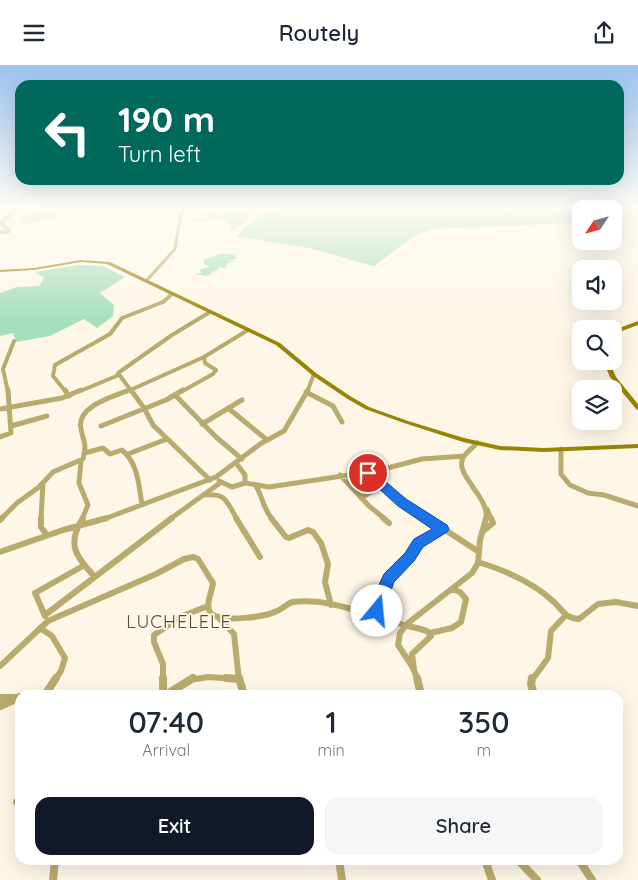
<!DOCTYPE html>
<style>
:root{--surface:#fff;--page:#f6f6f7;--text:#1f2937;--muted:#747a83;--accent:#111827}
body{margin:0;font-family:Quicksand,sans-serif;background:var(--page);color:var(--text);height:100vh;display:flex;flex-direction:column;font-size:19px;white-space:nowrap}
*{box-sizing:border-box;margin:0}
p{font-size:16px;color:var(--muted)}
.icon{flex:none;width:28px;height:28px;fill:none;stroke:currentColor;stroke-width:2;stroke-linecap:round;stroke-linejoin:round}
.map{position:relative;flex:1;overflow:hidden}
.details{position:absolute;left:15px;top:625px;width:608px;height:175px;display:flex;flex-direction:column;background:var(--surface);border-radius:15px;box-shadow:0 5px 20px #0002}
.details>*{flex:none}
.guide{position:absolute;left:15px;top:15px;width:609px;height:105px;border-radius:15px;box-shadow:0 5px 20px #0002;background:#00695c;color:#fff;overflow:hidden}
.needle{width:32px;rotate:234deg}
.fabs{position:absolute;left:572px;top:135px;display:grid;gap:10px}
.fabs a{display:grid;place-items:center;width:50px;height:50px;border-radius:10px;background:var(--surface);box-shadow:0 5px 20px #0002;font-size:25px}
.pin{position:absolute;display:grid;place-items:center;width:42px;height:42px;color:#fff;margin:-21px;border:2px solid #fff;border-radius:50%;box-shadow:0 1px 5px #0007}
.me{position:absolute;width:55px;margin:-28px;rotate:17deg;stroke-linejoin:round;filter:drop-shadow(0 0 4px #0008)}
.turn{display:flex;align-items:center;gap:18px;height:105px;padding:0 20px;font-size:22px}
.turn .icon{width:65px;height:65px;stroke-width:2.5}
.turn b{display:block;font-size:35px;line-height:42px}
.eta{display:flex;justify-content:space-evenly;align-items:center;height:85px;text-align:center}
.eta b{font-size:30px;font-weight:600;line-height:35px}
.action{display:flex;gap:10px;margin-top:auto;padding:10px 20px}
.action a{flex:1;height:58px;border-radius:15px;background:var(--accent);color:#fff;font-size:20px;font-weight:600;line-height:58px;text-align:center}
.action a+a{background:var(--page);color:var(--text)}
header{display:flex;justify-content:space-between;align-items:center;height:65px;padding:0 20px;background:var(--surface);font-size:22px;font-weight:600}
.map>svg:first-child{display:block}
</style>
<header><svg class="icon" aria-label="menu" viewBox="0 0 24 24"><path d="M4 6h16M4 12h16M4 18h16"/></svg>Routely<svg class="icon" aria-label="share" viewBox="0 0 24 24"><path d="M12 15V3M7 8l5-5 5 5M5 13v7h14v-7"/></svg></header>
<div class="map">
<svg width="638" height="815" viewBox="0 0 638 815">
<rect width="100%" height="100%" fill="#fef7e8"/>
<path fill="#a6dfbc" d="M 273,143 L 574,143 L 574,158 L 433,164 L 414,171 L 374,201 L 309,183 L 236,171 L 265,145 Z
M 49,144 L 57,152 L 24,160 L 18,151 Z
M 250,144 L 258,145 L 230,168 L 231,160 L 228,156 L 231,154 L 219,156 L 218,154 L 194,157 L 193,155 L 207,153 L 200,150 L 210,147 L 221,149 Z
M 220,189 L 235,189 L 236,194 L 228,196 L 237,197 L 228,198 L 225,203 L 219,202 L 218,205 L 214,206 L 208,211 L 194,209 L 202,208 L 199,205 L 209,202 L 204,199 L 203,195 Z
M 79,200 L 103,201 L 125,212 L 100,228 L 114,240 L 113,251 L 97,263 L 84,254 L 50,271 L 16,277 L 13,268 L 0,271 L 0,228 L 17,222 L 39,221 L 44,213 L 35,207 Z"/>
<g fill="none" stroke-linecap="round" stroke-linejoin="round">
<path stroke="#b9ab6d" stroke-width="3" d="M 146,216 L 175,184 L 181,148 L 186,143"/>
<path stroke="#b9ab6d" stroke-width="4" d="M 8,327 L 3,304 L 14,276
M 66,327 L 53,311 L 55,300 L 110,269 L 122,253 L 163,237 L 172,229
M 78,327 L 119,310
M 126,327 L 204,292 L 248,265
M 132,327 L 118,308 L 172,270 L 210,247
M 181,327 L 213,309 L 216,305 L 205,298 L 204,292
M 307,327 L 314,309"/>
<path stroke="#b9ab6d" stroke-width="5" d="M 65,325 L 69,331
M 131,325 L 144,343 L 153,360 L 210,415
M 306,327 L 333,341 L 342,357
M 176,331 L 216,372 L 242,394
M 228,343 L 267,375
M 0,344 L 62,333 L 81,325
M 202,359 L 242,335
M 11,361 L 47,351
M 101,361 L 166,335 L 183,325
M 0,372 L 11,368 L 8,325
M 477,378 C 473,383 466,387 463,393 C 454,410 490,432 486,454
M 561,384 L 561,409 L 570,420 L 588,428 L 604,430 L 638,441
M 85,388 L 103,383 L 110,389 L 122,385 C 138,398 139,421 142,440
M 128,389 L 167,374
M 81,396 L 79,418 L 88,440 L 82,454
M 368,407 L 402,437 L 429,454
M 340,410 L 369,441 L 385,454
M 219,416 L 232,422 L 245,418 L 245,410 L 236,398
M 245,418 L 269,422 L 376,406 L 422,394 L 464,391
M 256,421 C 263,433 263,443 272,454
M 204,430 C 227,428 226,436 237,454
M 361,433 L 382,420
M 487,444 L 491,454
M 1,454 L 17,438 L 39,422 L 53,407 L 83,394 C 87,376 84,380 81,364 C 76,341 113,332 129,325
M 41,454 L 43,418
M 104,454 L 216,412 L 260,379 L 284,366 L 308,325
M 170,454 L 220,418"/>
<path stroke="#b9ab6d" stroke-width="6" d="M 41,453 L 41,462 L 47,470
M 83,453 C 66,479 76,492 95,512
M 236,453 L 260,492
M 271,453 L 286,472 L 289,473 L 308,465 L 313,467 L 321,478 L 328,499 L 325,517 L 331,540
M 383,453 L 389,458
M 427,453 L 479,487
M 0,455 L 2,453
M 482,467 L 493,458 L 491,453
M 0,487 L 63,465 L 107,453
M 478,497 C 504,505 534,518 554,537 C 562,545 567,554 579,554 L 598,539 L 616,537 L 638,541
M 45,550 L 172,453
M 45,551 L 35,528 L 83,501
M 374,551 L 389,513 L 409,492 L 419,478 L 443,464
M 218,552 L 234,569 L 239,615
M 40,563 L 52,571 L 65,593 L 61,606 L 55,615
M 430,568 L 452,563 L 461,557 L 466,534 L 460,527 L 452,524
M 0,601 L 48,556 L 156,509 L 184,494 L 193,492 L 198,494 L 213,518 C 212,527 203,544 213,550 C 225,557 265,552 277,546 C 283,544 287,538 293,537 C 326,533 360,547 390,556 C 402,560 415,562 427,566 L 431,571 L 412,589 L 414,604
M 163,615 L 163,599 L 154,577 L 154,570 L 180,552 L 208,541
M 190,615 L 208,612 L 239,614
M 418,615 L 412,601 L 398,580 L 400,568 L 408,558 L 472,508 L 478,498 L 480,475 L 486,453
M 532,615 L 548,593 L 551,566 L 566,550"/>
<path stroke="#b9ab6d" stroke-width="8" d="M 163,613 L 163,630
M 226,613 L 239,614
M 239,613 L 244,630
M 417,613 L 421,630
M 532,613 L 531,619 L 534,630
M 45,630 L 56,613
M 166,630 L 193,613
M 0,633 L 14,633
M 0,641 L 20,632
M 17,737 L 20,736
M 339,795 L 342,815
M 485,795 L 492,815
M 518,795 L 537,815
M 579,795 L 592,815
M 53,815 L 55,795"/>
<path stroke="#b9ab6d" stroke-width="4" d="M 0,167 L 9,166 L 2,159 L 3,156 L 18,143"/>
<path fill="#9a8406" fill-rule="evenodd" d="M 81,195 L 110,197 L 280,278 L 316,308 L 350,331 L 369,342 L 408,356 L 464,373 L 500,381 L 544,383 L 638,379 L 638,383 L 544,387 L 500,385 L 463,377 L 404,358 L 365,344 L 346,333 L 312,310 L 276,280 L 107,199 L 81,197 L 34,205 L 0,207 L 0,205 L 34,203 Z
M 638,256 L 638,260 L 614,269 L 614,265 Z
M 603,296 L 609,296 L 616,312 L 638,339 L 638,345 L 636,344 L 610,312 Z"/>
</g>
<linearGradient id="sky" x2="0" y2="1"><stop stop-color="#9bc4f0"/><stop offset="0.55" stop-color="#fffbf5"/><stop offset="1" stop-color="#fffbf5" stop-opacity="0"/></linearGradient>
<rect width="638" height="258" fill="url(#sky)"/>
<path fill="#1a73e8" stroke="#114b97" d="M 368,403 L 372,405 L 406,434 L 447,460 L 449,464 L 447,467 L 423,482 L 414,496 L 394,517 L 382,551 L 377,553 L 372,551 L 370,546 L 377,524 L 384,509 L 405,488 L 414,474 L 432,464 L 398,441 L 364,410 L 363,408 L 364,405 Z"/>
<g text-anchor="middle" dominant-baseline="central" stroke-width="4" stroke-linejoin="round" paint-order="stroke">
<g font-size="18" letter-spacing="1" fill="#574d37" stroke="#fef7e8">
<text x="179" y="556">LUCHELELE</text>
</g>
</g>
</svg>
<div class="fabs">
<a><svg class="needle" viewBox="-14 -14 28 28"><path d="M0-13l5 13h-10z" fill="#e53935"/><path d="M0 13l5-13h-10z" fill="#747a83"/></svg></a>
<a><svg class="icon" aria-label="sound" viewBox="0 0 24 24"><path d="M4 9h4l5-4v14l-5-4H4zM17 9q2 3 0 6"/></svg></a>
<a><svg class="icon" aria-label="search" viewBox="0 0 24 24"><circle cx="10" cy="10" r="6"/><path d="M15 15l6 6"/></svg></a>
<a><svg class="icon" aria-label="layers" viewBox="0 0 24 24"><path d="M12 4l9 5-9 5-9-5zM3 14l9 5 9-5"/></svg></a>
</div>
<div class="pin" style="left:368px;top:408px;background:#d93025"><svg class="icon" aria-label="arrive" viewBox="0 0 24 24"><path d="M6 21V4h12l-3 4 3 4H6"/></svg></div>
<svg class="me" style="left:377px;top:546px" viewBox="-20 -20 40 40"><circle r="19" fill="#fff"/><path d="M0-13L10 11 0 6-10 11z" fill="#1a73e8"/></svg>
<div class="guide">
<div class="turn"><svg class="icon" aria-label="left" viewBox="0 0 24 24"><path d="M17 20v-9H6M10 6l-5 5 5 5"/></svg><div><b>190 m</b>Turn left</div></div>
</div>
<section class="details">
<div class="eta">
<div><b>07:40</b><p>Arrival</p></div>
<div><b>1</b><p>min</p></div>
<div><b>350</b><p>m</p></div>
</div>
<div class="action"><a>Exit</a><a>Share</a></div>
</section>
</div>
